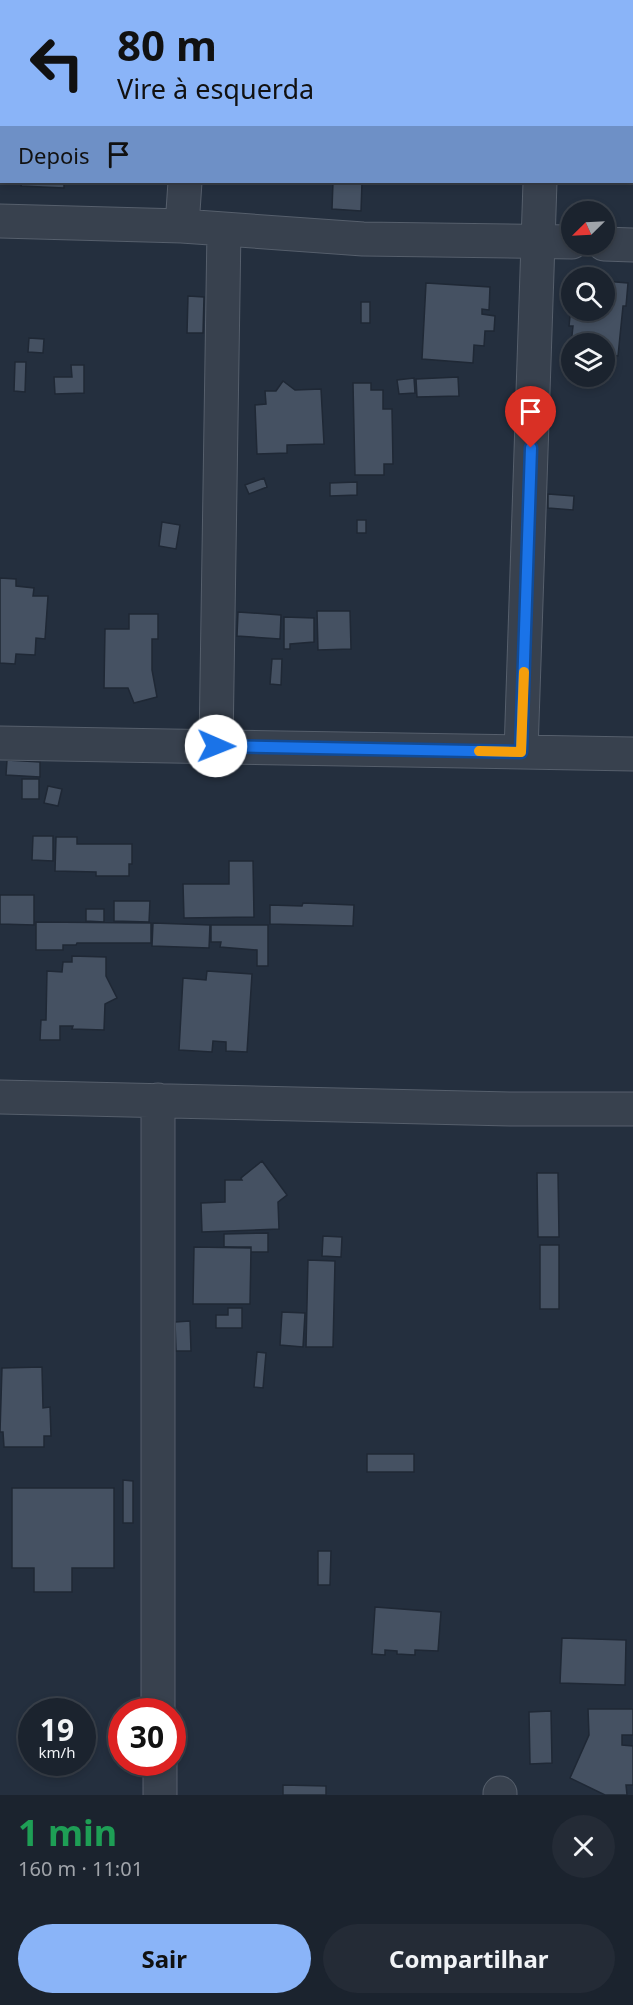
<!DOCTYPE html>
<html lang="pt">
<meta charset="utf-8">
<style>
:root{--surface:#1b232e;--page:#242b36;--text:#f1f3f6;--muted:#a0a4aa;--line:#39404a;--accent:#8ab4f8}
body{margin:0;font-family:"Noto Sans",sans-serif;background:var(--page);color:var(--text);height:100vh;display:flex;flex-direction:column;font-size:22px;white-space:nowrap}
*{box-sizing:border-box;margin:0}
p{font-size:20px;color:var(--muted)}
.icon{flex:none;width:33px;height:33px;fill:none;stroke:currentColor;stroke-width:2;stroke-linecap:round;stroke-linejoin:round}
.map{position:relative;height:1795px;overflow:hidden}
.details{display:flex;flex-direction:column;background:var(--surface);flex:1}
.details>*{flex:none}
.hud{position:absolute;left:0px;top:0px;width:633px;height:183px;box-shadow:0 3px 9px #0003,0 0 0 2px var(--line);background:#8ab4f8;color:#111;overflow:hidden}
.needle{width:39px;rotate:246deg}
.buttons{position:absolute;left:561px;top:201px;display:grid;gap:12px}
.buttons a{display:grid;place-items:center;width:54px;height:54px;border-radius:50%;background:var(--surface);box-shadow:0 3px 9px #0003,0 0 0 2px var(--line);font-size:30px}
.speed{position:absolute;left:18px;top:1698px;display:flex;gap:12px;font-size:30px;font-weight:700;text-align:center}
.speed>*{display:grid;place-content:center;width:78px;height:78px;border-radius:50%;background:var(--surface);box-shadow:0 3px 9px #0003,0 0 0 2px var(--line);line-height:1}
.speed small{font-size:15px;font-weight:400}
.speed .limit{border:9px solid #d22;background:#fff;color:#111}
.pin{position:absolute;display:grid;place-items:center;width:51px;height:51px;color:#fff;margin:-62px -26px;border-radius:50% 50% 50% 0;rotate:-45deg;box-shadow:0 0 6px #0007}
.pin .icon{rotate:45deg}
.me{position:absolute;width:66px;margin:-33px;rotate:91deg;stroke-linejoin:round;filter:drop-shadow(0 0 4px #0008)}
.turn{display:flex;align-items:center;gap:21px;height:126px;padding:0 18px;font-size:27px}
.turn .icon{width:78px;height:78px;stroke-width:2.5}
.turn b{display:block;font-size:42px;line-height:51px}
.then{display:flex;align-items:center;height:57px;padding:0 18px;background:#0003;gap:12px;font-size:22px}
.round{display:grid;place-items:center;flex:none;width:63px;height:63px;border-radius:32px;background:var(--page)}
.headline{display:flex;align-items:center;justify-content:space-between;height:102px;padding:0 18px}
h1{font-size:36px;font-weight:700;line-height:45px;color:#1e9e55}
.primary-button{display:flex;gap:12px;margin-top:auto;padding:12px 18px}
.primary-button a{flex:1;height:69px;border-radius:36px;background:var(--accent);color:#111;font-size:24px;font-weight:700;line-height:69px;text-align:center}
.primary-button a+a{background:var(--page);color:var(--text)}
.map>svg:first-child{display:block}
</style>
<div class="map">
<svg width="633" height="1795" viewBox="0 0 633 1795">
<rect width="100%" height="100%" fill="#242f3e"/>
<path fill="#455162" stroke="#1f2835" stroke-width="1.5" d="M 22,182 L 64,182 L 64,188 L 21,186 Z
M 333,182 L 362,182 L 361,211 L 332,209 Z
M 604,281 L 628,283 L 626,306 L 623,306 L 618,356 L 611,355 L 610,365 L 604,364 L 604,344 L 572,344 L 570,354 L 573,326 L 569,326 L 572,297 L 572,310 L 604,310 Z
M 426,283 L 490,287 L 489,310 L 482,309 L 482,314 L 495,316 L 494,331 L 485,331 L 484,346 L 474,345 L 473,363 L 422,359 Z
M 188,296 L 204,297 L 203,333 L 187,333 Z
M 361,302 L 370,302 L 370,323 L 361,323 Z
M 29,338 L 44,339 L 43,353 L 28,352 Z
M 15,362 L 26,362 L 25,392 L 14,391 Z
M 71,365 L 84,365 L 84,393 L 55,394 L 54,377 L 72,377 Z
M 458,377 L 459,396 L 417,397 L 416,379 Z
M 414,378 L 415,393 L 399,394 L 397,380 Z
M 283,381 L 295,390 L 321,389 L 324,444 L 287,445 L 287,453 L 257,454 L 255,405 L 266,404 L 265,391 L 276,391 Z
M 353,383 L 371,383 L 371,390 L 383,390 L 383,409 L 392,409 L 393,464 L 384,464 L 384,475 L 355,475 Z
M 264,478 L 267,487 L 249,494 L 245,485 Z
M 357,482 L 357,495 L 330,496 L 330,483 Z
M 548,494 L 574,496 L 573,510 L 548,508 Z
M 357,520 L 366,520 L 366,533 L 357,533 Z
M 162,522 L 180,525 L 176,549 L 159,546 Z
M 0,578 L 16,579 L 16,586 L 34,588 L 33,596 L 48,596 L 45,639 L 36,638 L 35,655 L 16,654 L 15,664 L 0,663 Z
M 317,611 L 350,611 L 351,649 L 318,650 Z
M 238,612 L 281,615 L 280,639 L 237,636 Z
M 129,614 L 158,614 L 158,639 L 152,639 L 152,670 L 157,697 L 134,703 L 128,688 L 104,688 L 105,629 L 129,629 Z
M 284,617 L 314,618 L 314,642 L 290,644 L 290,649 L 284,649 Z
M 272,659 L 282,659 L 281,685 L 270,684 Z
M 7,760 L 40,762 L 40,777 L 6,775 Z
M 22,779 L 39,779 L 39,799 L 22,799 Z
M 48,786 L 62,789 L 58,806 L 44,803 Z
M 33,836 L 53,836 L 53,861 L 32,860 Z
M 56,837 L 77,837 L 77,844 L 132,844 L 132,864 L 129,864 L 129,876 L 96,876 L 96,872 L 55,871 Z
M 229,861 L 253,861 L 254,917 L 184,918 L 183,884 L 229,884 Z
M 0,895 L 34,895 L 34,925 L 0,924 Z
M 114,901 L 150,901 L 149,922 L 114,921 Z
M 303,903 L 354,905 L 353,926 L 270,924 L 270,905 L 302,906 Z
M 86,909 L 104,909 L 104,922 L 86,921 Z
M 36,922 L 151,923 L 151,943 L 77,943 L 76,945 L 63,945 L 63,950 L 36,950 Z
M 153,923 L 210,925 L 209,948 L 152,946 Z
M 211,925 L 268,925 L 268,966 L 257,966 L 257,950 L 220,947 L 221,942 L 211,942 Z
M 72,956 L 106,957 L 106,976 L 117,998 L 105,1004 L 104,1030 L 72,1029 L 73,1026 L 60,1026 L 60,1040 L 40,1040 L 41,1020 L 46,1020 L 47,971 L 62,972 L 63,962 L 72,962 Z
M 207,971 L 252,974 L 247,1052 L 226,1051 L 226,1042 L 213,1041 L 212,1052 L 179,1050 L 183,978 L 206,980 Z
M 262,1161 L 287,1195 L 278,1202 L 279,1229 L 202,1232 L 201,1203 L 225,1202 L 225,1180 L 242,1180 L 241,1178 Z
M 537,1173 L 558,1173 L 559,1237 L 538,1237 Z
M 268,1233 L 268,1252 L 251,1252 L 251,1247 L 224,1247 L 224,1234 Z
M 323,1236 L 342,1237 L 341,1257 L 322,1256 Z
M 540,1245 L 559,1245 L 559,1309 L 540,1309 Z
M 194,1247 L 251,1248 L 250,1304 L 193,1304 Z
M 308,1260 L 335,1261 L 333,1347 L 306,1347 Z
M 228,1308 L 242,1308 L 242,1328 L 216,1328 L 216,1315 L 228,1315 Z
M 282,1312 L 305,1313 L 303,1347 L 280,1345 Z
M 190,1321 L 191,1351 L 176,1351 L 175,1322 Z
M 257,1352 L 266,1353 L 263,1388 L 254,1387 Z
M 42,1367 L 43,1408 L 50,1407 L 51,1436 L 44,1436 L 44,1447 L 4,1447 L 3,1432 L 0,1432 L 2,1368 Z
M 367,1454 L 414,1454 L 414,1472 L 367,1472 Z
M 123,1480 L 133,1481 L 133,1523 L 123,1523 Z
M 12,1488 L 114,1488 L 114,1568 L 72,1568 L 72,1592 L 34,1592 L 34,1568 L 12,1568 Z
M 318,1551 L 331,1551 L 330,1585 L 318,1585 Z
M 375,1607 L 441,1612 L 438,1651 L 415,1650 L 415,1655 L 397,1654 L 397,1651 L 385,1650 L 385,1655 L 372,1654 Z
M 562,1638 L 626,1640 L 625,1685 L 560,1683 Z
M 588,1709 L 633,1709 L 633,1735 L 622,1735 L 622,1745 L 633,1746 L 633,1785 L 626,1785 L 627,1795 L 605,1795 L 570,1778 L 589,1735 Z
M 551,1711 L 552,1763 L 530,1764 L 529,1712 Z
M 283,1785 L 326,1786 L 326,1795 L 283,1795 Z"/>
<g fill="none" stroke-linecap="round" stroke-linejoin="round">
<defs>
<path id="minor" d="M 197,2 L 197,0
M 548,2 L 548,0
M 0,221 L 182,226 L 363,239 L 572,242
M 182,226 L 185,182
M 604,244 L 633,245
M 0,743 L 633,754
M 216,746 L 224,229
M 521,752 L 540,182
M 0,1097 L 510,1109 L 633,1109
M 158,1712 L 158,1100
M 160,1795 L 160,1762
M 500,1795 L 500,1793"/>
</defs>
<use href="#minor" stroke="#565f6c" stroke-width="35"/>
<use href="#minor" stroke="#38414e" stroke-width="33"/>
</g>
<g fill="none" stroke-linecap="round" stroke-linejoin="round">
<defs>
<path id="route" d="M 216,746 L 521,752 L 531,448"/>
</defs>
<use href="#route" stroke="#114b97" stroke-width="15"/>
<use href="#route" stroke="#1a73e8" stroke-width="10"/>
<path stroke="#f59e0b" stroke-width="10" d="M 479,751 L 521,752 L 524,672"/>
</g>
</svg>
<div class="buttons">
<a><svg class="needle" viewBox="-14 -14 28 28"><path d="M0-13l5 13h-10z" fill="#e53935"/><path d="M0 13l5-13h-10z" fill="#a0a4aa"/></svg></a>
<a><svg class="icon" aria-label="search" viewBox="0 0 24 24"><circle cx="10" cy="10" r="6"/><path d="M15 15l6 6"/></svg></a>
<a><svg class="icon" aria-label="layers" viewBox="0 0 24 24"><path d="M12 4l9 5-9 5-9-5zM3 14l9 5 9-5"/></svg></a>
</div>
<div class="speed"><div>19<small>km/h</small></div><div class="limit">30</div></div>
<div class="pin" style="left:531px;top:448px;background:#d93025"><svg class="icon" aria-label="arrive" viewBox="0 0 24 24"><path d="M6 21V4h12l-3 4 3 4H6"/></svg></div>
<svg class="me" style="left:216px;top:746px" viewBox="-20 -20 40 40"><circle r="19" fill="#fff"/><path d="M0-13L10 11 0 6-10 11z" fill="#1a73e8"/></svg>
<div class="hud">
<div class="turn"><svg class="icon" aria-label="left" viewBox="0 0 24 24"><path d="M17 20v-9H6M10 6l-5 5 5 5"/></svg><div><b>80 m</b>Vire à esquerda</div></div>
<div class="then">Depois<svg class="icon" aria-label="arrive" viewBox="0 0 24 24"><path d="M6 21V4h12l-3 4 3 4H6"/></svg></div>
</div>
</div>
<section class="details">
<div class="headline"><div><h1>1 min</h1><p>160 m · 11:01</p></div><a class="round"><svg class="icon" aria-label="close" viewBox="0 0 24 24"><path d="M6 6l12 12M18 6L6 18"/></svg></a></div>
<div class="primary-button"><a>Sair</a><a>Compartilhar</a></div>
</section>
